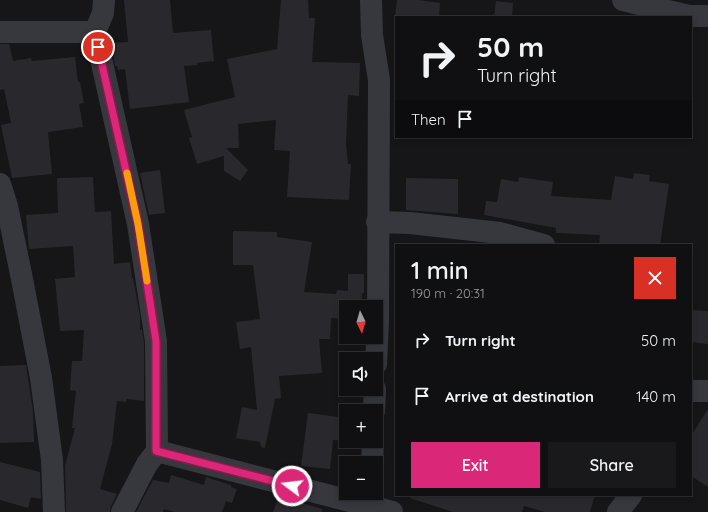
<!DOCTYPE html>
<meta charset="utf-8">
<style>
:root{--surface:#101013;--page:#19191c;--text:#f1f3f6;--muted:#9c9da0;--line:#303033;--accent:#db2777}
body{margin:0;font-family:Quicksand,sans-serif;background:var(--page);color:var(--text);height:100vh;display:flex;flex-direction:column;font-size:15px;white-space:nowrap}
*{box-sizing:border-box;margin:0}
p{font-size:13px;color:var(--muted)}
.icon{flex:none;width:22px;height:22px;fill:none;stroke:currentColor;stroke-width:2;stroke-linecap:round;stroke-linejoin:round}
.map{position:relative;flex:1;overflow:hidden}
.drawer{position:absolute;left:395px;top:244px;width:297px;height:252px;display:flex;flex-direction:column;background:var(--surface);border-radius:0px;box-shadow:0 2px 6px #0003,0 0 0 1px var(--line)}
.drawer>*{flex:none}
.banner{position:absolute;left:395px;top:16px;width:297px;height:122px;border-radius:0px;box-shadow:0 2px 6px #0003,0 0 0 1px var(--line);background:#101013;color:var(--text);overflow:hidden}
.needle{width:26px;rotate:175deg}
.controls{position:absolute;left:339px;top:300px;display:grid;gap:8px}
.controls a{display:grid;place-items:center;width:44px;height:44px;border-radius:0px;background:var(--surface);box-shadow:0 2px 6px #0003,0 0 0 1px var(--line);font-size:20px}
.pin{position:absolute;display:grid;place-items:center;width:34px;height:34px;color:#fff;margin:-17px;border:2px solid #fff;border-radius:50%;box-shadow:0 1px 4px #0007}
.me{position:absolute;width:44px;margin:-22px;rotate:285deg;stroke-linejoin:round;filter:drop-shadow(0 0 3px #0008)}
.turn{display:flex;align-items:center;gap:14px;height:84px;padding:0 16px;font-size:18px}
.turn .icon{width:52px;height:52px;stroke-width:2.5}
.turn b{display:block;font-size:28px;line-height:34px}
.then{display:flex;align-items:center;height:38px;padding:0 16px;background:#0003;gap:8px;font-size:15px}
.round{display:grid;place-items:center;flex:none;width:42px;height:42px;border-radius:0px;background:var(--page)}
.overview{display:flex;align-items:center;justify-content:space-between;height:68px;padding:0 16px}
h1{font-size:24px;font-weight:600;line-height:30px}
.action{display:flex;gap:8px;margin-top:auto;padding:8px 16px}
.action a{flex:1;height:46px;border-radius:0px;background:var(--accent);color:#fff;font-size:16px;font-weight:600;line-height:46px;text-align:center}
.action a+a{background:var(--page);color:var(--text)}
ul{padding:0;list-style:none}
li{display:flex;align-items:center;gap:12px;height:56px;padding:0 16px}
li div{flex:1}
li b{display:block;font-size:15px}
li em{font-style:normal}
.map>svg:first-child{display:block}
</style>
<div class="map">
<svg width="708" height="512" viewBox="0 0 708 512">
<rect width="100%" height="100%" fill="#161619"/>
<path fill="#29292d" d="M 124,0 L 170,0 L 173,33 L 211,30 L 214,61 L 197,63 L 197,65 L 184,66 L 189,102 L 130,109 L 125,69 L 118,70 L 117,66 L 115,66 L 111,43 L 128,42 Z
M 281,0 L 308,0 L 309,18 L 315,18 L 312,62 L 360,63 L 359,96 L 348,95 L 346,144 L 348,164 L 351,164 L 349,200 L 287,197 L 290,151 L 274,150 L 276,120 L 238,124 L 239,148 L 226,148 L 248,170 L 240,181 L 224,171 L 224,156 L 197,164 L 189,138 L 192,137 L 184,110 L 235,97 L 227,59 L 277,49 Z
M 397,0 L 418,0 L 440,3 L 439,17 L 395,17 Z
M 496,1 L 513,3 L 512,17 L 494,17 Z
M 0,44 L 9,44 L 13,61 L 31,58 L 32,61 L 75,57 L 78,82 L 80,82 L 84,103 L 79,104 L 83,127 L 48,132 L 52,174 L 12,178 L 1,125 L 11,123 L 4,89 L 0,90 Z
M 160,170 L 165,213 L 149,215 L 140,173 Z
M 634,173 L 650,175 L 649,181 L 669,184 L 660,245 L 599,245 L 600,235 L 556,233 L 556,228 L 484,215 L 486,201 L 497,202 L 501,179 L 518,182 L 519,177 L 553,182 L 551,196 L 611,200 L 615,176 L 633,179 Z
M 93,177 L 95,212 L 111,211 L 114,264 L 130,262 L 132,278 L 133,278 L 140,316 L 140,330 L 142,330 L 144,342 L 144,401 L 127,399 L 126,402 L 117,401 L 112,444 L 100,489 L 117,494 L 111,506 L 110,512 L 66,512 L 65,466 L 75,428 L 72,428 L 76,391 L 70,390 L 72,361 L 82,361 L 84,330 L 60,331 L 55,279 L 75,277 L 73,246 L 29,249 L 26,215 L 58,213 L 57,178 Z
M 406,178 L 458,179 L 458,214 L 406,210 Z
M 233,231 L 277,232 L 277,237 L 312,242 L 304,292 L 336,294 L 337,290 L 348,291 L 348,274 L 364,274 L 364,293 L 362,293 L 361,307 L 346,307 L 346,319 L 331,318 L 330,339 L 319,339 L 322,373 L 279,376 L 281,398 L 275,399 L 265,448 L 261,447 L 260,442 L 236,438 L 242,407 L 257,410 L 251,347 L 240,349 L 236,322 L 260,319 L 253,265 L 233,265 Z
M 691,310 L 708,311 L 708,344 L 691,342 Z
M 26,365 L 33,411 L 34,442 L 0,443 L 0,366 Z
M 708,409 L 708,487 L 691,476 L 691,436 Z
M 308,413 L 346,418 L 346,441 L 333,440 L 330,469 L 301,466 Z
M 0,462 L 40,472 L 41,499 L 31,497 L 28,508 L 0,500 Z
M 171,475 L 204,485 L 206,477 L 231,485 L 231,487 L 237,489 L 232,503 L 226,501 L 222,512 L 175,512 L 164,509 L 163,512 L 136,512 L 153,480 L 169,483 Z
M 411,495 L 595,495 L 590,512 L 545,512 L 524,506 L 522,512 L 453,512 L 410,498 Z
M 279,496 L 322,509 L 322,512 L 273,512 Z"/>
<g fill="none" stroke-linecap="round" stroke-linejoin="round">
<path stroke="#37383e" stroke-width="22" d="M 104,0 L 103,13 L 95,32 L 138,224 L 156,341 L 157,451 L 147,464 L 122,512
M 371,0 L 372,35 L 379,80 L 378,321 L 376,364
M 623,0 L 689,16 L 708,16
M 0,32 L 95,32
M 0,184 L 7,206 L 22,279 L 41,378 L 52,460 L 54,512
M 377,222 L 410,223 L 500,233 L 544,245
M 691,391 L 708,391
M 374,411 L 375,389
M 157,451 L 392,512
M 372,463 L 373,441
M 618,512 L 631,495"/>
</g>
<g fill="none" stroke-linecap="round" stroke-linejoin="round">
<defs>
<path id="route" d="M 98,47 L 138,224 L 156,341 L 156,451 L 292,486"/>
</defs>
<use href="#route" stroke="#8e194d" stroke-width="10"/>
<use href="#route" stroke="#db2777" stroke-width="7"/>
<path stroke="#f59e0b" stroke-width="7" d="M 127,173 L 138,224 L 147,281"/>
</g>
</svg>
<div class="controls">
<a><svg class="needle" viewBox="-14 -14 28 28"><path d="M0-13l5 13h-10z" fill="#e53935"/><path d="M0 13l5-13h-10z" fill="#9c9da0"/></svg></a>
<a><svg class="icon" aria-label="sound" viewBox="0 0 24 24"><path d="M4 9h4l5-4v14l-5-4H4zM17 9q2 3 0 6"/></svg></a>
<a>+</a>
<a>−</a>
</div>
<div class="pin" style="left:98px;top:47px;background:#d93025"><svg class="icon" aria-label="arrive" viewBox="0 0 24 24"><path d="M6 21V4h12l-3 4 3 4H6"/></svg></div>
<svg class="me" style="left:292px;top:486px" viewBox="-20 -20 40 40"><circle r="17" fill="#db2777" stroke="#fff" stroke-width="3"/><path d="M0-11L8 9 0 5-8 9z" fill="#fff"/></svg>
<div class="banner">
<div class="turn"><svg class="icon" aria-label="right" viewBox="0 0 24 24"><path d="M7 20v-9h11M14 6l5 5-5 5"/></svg><div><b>50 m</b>Turn right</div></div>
<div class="then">Then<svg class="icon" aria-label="arrive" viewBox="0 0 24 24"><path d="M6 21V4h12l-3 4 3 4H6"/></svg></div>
</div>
<section class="drawer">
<div class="overview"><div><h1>1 min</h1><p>190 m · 20:31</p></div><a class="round" style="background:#d93025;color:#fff"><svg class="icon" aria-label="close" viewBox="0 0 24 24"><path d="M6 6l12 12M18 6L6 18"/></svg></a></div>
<ul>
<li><svg class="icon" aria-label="right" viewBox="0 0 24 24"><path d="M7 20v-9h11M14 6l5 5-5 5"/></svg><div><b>Turn right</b></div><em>50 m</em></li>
<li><svg class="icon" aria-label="arrive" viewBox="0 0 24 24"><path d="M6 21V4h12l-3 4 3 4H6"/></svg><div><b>Arrive at destination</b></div><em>140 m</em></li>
</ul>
<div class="action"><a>Exit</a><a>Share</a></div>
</section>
</div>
